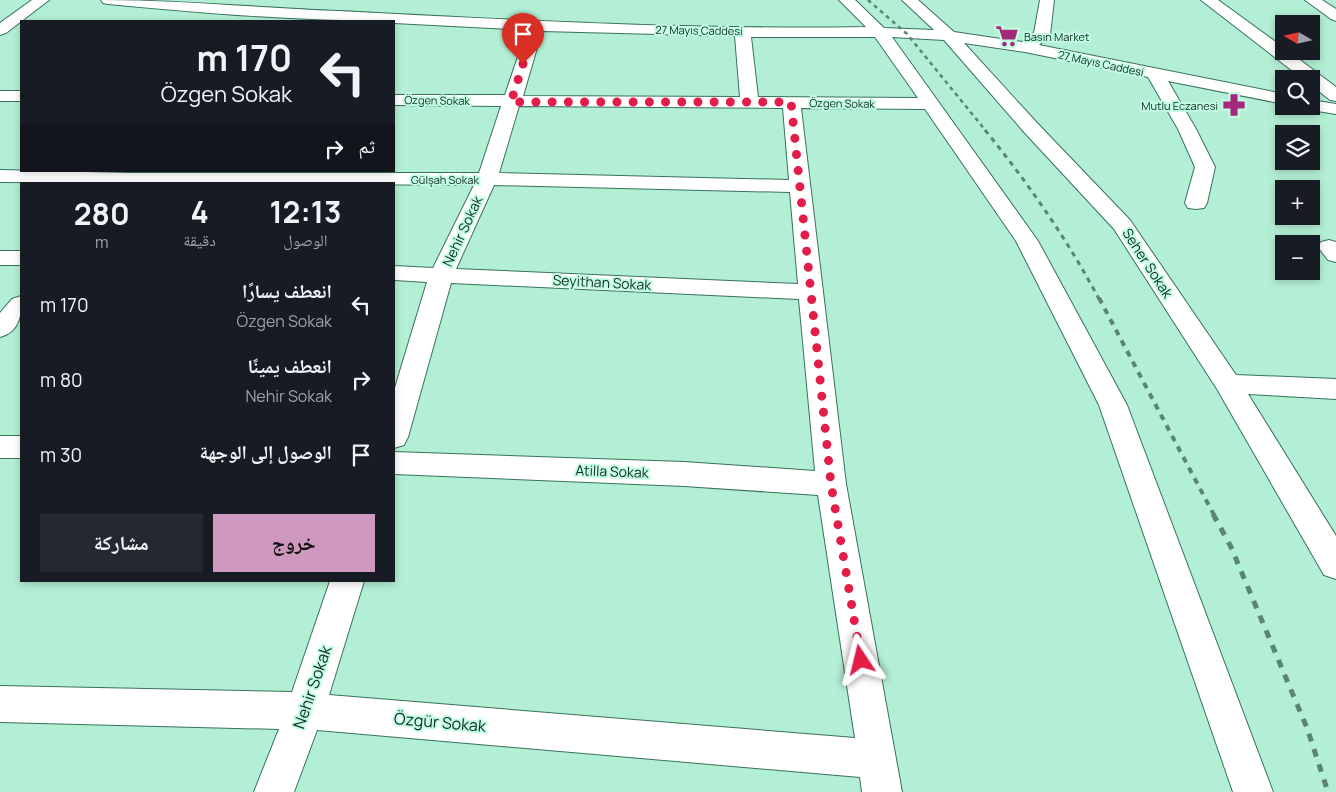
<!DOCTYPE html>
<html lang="ar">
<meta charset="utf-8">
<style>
:root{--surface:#171b24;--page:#242831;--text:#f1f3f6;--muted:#9ea1a6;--accent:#ce98bf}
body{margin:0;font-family:Manrope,"Noto Naskh Arabic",sans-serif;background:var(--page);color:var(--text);direction:rtl;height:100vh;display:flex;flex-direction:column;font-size:19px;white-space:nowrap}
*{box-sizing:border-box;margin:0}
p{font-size:16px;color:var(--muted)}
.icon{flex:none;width:28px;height:28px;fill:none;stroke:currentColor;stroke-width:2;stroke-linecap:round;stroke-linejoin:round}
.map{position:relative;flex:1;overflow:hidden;direction:ltr}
.drawer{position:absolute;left:20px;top:182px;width:375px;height:400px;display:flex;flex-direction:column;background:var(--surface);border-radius:0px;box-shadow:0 2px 8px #0003;direction:rtl}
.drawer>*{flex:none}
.hud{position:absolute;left:20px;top:20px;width:375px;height:152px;border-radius:0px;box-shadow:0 2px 8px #0003;direction:rtl;background:#171b24;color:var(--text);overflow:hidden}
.needle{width:32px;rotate:279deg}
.buttons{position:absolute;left:1275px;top:15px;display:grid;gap:10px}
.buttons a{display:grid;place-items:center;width:45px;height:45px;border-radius:0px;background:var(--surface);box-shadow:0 2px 8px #0003;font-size:25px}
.pin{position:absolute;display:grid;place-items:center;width:42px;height:42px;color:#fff;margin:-51px -21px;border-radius:50% 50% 50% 0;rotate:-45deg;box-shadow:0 0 5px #0007}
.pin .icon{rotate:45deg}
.me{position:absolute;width:55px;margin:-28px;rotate:350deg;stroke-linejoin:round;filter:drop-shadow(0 0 4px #0008)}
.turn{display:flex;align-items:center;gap:18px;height:105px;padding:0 20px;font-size:22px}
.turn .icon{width:65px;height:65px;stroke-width:2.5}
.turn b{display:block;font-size:35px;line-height:42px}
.then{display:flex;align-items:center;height:48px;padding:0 20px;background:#0003;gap:10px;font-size:19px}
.eta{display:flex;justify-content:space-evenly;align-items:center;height:85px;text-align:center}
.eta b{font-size:30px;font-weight:700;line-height:35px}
.action{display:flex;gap:10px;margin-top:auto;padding:10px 20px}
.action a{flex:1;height:58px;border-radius:0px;background:var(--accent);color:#111;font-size:20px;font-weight:700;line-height:58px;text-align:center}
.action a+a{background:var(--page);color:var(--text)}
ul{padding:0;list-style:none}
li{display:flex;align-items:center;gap:15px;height:75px;padding:0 20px}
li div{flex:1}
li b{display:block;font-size:19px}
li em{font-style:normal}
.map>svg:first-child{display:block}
</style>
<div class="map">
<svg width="1336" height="792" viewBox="0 0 1336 792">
<rect width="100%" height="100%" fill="#b3efd4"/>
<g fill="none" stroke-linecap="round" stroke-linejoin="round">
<defs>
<path id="minor" d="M 32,0 L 49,0 L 6,33 L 0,35 L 0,23 Z
M 101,0 C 180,0 260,8 339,11 C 515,20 691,30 866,27 L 839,0 L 855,0 L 884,28 L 934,30 L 902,0 L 918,0 L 954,32 L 1022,42 L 1034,33 L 1040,0 L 1054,0 L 1050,35 L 1039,45 L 1284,94 L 1284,104 L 1168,81 L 1196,129 L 1215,167 L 1207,203 L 1204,208 L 1196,209 L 1188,208 L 1185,203 L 1195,167 L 1178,129 L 1148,77 L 1025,52 L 964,43 L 1038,124 L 1130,220 L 1236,375 L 1336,379 L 1336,399 L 1248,394 L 1336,536 L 1336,579 L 1324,575 L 1217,389 L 1114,229 L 1024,132 L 944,40 L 892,37 L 1038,241 L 1127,405 L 1273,792 L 1233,792 L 1099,405 L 1016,241 L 925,109 L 801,108 L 846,484 L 902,792 L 862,792 L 860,777 L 317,730 L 294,792 L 254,792 L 279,729 L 0,722 L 0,686 L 292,692 L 330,581 L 364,581 L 329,695 L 855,738 L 818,495 L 684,486 L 394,474 L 394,452 L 684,462 L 815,471 L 799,299 L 451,283 L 408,437 L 404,445 L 394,448 L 394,391 L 427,282 L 394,280 L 394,266 L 433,268 L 474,185 L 0,182 L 0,170 L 129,173 L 479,173 L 501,106 L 394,105 L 394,95 L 505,95 L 527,30 L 394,23 L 394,21 C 298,21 203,13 108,4 L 103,3 ZM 542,31 L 735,36 L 740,97 L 523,96 ZM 751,37 L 875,37 L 918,98 L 758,97 ZM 519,106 L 783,108 L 789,180 L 499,173 ZM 494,185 L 790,192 L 798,284 L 456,269 Z
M 1201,0 L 1218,0 L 1284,48 L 1284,51 L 1288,51 L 1336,87 L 1336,101 L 1330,100 L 1311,85 L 1311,79 L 1303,79 Z
M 1305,0 L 1322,0 L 1336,9 L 1336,21 L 1331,19 Z
M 0,91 L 21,91 L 21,101 L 0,101 Z
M 1311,100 L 1336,104 L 1336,114 L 1305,109 L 1303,106 L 1311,106 Z
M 1329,240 L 1336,242 L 1336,262 L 1328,260 L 1318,247 L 1321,242 Z
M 0,251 L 21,251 L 21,265 L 0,265 Z
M 21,296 C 22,314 20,332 0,337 L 0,313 L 12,299 Z
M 0,436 L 21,436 L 21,458 L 0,458 Z"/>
</defs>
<use href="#minor" stroke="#38725a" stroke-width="2"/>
<use href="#minor" fill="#fff" fill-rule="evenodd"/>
<path stroke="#5c8473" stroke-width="2.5" stroke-dasharray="4 4" stroke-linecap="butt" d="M 868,0 L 907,34 L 986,131"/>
<path stroke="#5c8473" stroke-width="3" stroke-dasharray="5 5" stroke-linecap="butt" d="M 985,130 C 1028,183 1067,239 1099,299"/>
<path stroke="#5c8473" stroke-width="4" stroke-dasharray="6 6" stroke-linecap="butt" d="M 1099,298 L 1214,515"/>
<path stroke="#5c8473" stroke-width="5" stroke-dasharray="8 8" stroke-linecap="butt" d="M 1213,514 L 1231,547 L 1307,728 L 1328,792"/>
</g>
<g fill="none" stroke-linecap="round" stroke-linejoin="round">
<path stroke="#e11d48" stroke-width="9" stroke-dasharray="0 16.2" d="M 523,64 L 511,102 L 791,102 L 831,484 L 861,660"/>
</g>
<defs>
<symbol id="supermarket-bare" viewBox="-9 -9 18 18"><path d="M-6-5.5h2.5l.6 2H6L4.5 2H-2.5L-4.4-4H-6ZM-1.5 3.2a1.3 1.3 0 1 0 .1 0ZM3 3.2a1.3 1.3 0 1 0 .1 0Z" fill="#a4287b" stroke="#c0fde1" stroke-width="2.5" paint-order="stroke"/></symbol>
<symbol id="pharmacy-bare" viewBox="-9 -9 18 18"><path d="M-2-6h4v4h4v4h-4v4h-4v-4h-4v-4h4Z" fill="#a4287b" stroke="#c0fde1" stroke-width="2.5" paint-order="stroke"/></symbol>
</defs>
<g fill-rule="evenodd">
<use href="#supermarket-bare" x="991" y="20" width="32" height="32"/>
<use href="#pharmacy-bare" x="1218" y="89" width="32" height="32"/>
</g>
<g text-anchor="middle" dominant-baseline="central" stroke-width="4" stroke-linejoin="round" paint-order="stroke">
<g font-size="11" fill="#132b21" stroke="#c0fde1">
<text transform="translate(699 30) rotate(1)">27 Mayıs Caddesi</text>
<text transform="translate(1101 63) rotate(12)">27 Mayıs Caddesi</text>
<text transform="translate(437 100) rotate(1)">Özgen Sokak</text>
<text transform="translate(842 103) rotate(1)">Özgen Sokak</text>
<text x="445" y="179">Gülşah Sokak</text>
</g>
<g font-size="11" fill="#132b21" stroke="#c0fde1" text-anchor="start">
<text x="1024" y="36">Basın Market</text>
<text x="1218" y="105" text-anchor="end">Mutlu Eczanesi</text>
</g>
<g font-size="14" fill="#132b21" stroke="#c0fde1">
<text transform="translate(462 231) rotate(-65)">Nehir Sokak</text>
<text transform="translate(1148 263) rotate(57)">Seher Sokak</text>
<text transform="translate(602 282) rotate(3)">Seyithan Sokak</text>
<text transform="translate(612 471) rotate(2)">Atilla Sokak</text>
</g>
<g font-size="16" fill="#132b21" stroke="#c0fde1">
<text transform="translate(312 687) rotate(-71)">Nehir Sokak</text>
<text transform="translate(440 722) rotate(5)">Özgür Sokak</text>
</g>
</g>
</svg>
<div class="buttons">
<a><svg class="needle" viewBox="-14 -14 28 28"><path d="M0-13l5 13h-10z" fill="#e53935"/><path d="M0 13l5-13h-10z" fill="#9ea1a6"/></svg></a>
<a><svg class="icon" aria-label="search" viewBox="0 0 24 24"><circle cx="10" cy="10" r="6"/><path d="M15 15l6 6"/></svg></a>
<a><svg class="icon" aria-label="layers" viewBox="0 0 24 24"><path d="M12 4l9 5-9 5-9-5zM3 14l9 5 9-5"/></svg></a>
<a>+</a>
<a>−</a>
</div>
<div class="pin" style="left:523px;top:64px;background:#d93025"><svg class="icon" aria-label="arrive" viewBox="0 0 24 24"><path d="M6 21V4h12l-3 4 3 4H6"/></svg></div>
<svg class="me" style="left:861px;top:660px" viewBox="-20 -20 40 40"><path d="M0-17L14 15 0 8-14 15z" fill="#e11d48" stroke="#fff" stroke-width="4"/></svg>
<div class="hud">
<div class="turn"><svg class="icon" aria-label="left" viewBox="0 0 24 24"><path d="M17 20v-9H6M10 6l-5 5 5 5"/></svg><div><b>170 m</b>Özgen Sokak</div></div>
<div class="then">ثم<svg class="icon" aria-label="right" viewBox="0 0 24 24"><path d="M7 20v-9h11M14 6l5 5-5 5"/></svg></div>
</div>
<section class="drawer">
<div class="eta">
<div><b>12:13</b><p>الوصول</p></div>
<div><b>4</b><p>دقيقة</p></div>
<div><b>280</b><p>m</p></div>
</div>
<ul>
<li><svg class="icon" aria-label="left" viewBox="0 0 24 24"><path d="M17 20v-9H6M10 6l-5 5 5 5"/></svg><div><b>انعطف يسارًا</b><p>Özgen Sokak</p></div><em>170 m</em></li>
<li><svg class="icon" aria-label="right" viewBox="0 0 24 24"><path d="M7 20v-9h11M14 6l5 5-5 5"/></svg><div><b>انعطف يمينًا</b><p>Nehir Sokak</p></div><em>80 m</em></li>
<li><svg class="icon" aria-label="arrive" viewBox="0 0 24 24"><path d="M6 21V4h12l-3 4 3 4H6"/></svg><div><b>الوصول إلى الوجهة</b></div><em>30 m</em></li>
</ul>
<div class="action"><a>خروج</a><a>مشاركة</a></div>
</section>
</div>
